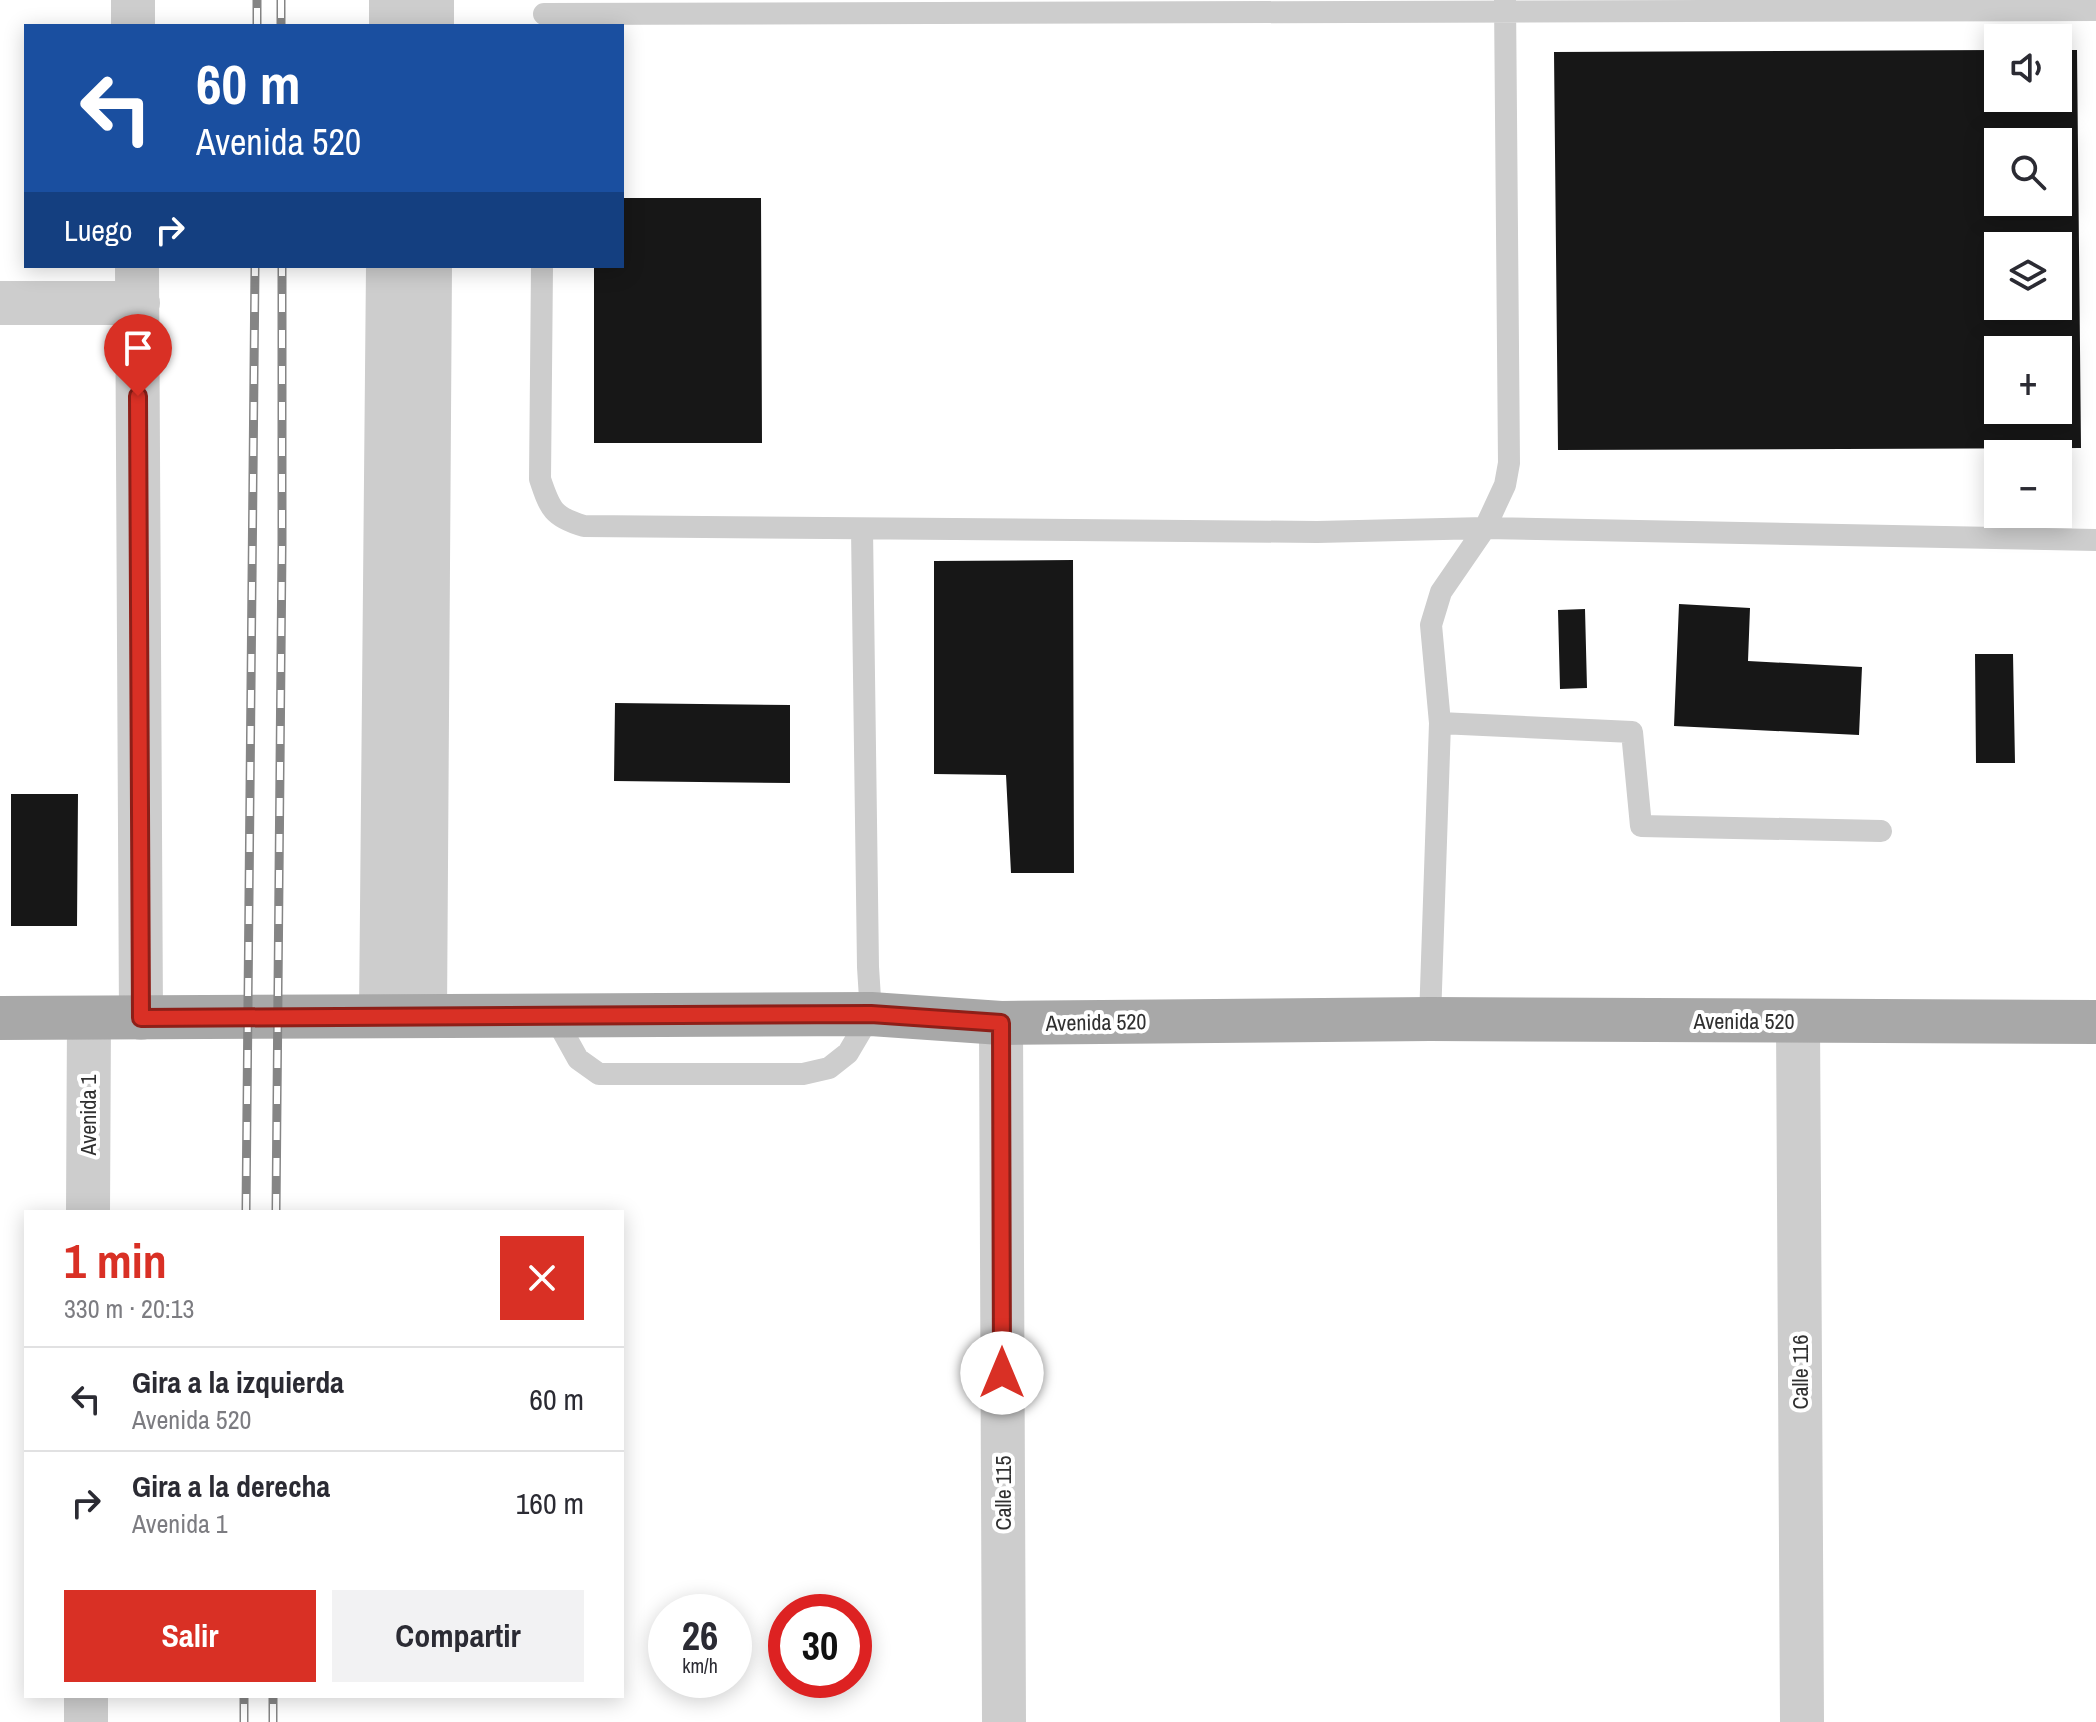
<!DOCTYPE html>
<html lang="es">
<meta charset="utf-8">
<style>
:root{--surface:#fff;--page:#f2f2f3;--text:#2b2b33;--muted:#7c7c81;--line:#e1e1e2;--accent:#d93025}
body{margin:0;font-family:"Archivo Narrow",sans-serif;background:var(--page);color:var(--text);height:100vh;display:flex;flex-direction:column;font-size:30px;white-space:nowrap}
*{box-sizing:border-box;margin:0}
p{font-size:26px;color:var(--muted)}
.icon{flex:none;width:44px;height:44px;fill:none;stroke:currentColor;stroke-width:2;stroke-linecap:round;stroke-linejoin:round}
.map{position:relative;flex:1;overflow:hidden}
.sheet{position:absolute;left:24px;top:1210px;width:600px;height:488px;display:flex;flex-direction:column;background:var(--surface);border-radius:0px;box-shadow:0 4px 20px #0003}
.sheet>*{flex:none}
.hud{position:absolute;left:24px;top:24px;width:600px;height:244px;border-radius:0px;box-shadow:0 4px 20px #0003;background:#1a4fa0;color:#fff;overflow:hidden}
.buttons{position:absolute;left:1984px;top:24px;display:grid;gap:16px}
.buttons a{display:grid;place-items:center;width:88px;height:88px;border-radius:0px;background:var(--surface);box-shadow:0 4px 20px #0003;font-size:40px}
.speed{position:absolute;left:648px;top:1594px;display:flex;gap:16px;font-size:40px;font-weight:700;text-align:center}
.speed>*{display:grid;place-content:center;width:104px;height:104px;border-radius:50%;background:var(--surface);box-shadow:0 4px 20px #0003;line-height:1}
.speed small{font-size:20px;font-weight:400}
.speed .limit{border:12px solid #d22;background:#fff;color:#111}
.pin{position:absolute;display:grid;place-items:center;width:68px;height:68px;color:#fff;margin:-82px -34px;border-radius:50% 50% 50% 0;rotate:-45deg;box-shadow:0 0 8px #0007}
.pin .icon{rotate:45deg}
.me{position:absolute;width:88px;margin:-44px;rotate:0deg;stroke-linejoin:round;filter:drop-shadow(0 0 6px #0008)}
.turn{display:flex;align-items:center;gap:28px;height:168px;padding:0 40px;font-size:36px}
.turn .icon{width:104px;height:104px;stroke-width:2.5}
.turn b{display:block;font-size:56px;line-height:68px}
.then{display:flex;align-items:center;height:76px;padding:0 40px;background:#0003;gap:16px;font-size:30px}
.round{display:grid;place-items:center;flex:none;width:84px;height:84px;border-radius:0px;background:var(--page)}
.headline{display:flex;align-items:center;justify-content:space-between;height:136px;padding:0 40px}
h1{font-size:48px;font-weight:700;line-height:60px;color:var(--accent)}
.cta{display:flex;gap:16px;margin-top:auto;padding:16px 40px}
.cta a{flex:1;height:92px;border-radius:0px;background:var(--accent);color:#fff;font-size:32px;font-weight:700;line-height:92px;text-align:center}
.cta a+a{background:var(--page);color:var(--text)}
ul{padding:0;list-style:none}
li{display:flex;align-items:center;gap:24px;height:104px;padding:0 40px;border-top:2px solid var(--line)}
li div{flex:1}
li b{display:block;font-size:30px}
li em{font-style:normal}
.map>svg:first-child{display:block}
</style>
<div class="map">
<svg width="2096" height="1722" viewBox="0 0 2096 1722">
<rect width="100%" height="100%" fill="#fff"/>
<path fill="#171717" fill-rule="evenodd" d="M 1998,50 L 1998,98 L 2058,98 L 2058,50 L 2077,50 L 2081,448 L 1558,450 L 1554,52 ZM 1998,142 L 2058,142 L 2058,202 L 1998,202 ZM 1998,246 L 2058,246 L 2058,306 L 1998,306 ZM 1998,350 L 2058,350 L 2058,410 L 1998,410 Z
M 622,198 L 761,198 L 762,443 L 594,443 L 594,266 L 622,266 Z
M 1073,560 L 1074,873 L 1011,873 L 1006,775 L 934,774 L 934,561 Z
M 1679,604 L 1750,608 L 1748,661 L 1862,667 L 1859,735 L 1674,726 Z
M 1585,609 L 1587,688 L 1560,689 L 1558,610 Z
M 1975,654 L 2013,654 L 2015,763 L 1976,763 Z
M 615,703 L 790,705 L 790,783 L 614,781 Z
M 11,794 L 78,794 L 77,926 L 11,926 Z"/>
<g fill="none" stroke-linecap="round" stroke-linejoin="round">
<path stroke="#cdcdcd" stroke-width="22" d="M 544,14 L 2096,10
M 542,266 L 540,479 C 550,509 553,517 584,526 L 1317,532 L 1485,528 L 2096,540
M 1440,723 L 1632,732 L 1641,826 L 1881,831
M 553,1014 L 578,1059 L 599,1074 L 803,1074 L 829,1068 L 848,1053 L 871,1014 L 868,967 L 862,529
M 1430,1019 L 1440,723 L 1431,625 L 1441,592 L 1485,528 L 1505,485 L 1509,463 L 1505,0"/>
<path stroke="#cdcdcd" stroke-width="44" d="M 133,0 L 133,26
M 137,266 L 141,1018
M 0,303 L 138,303
M 1798,1022 L 1802,1722
M 1001,1023 L 1004,1722
M 88,1212 L 89,1018
M 86,1722 L 86,1696"/>
<path stroke="#cdcdcd" stroke-width="44" d="M 391,26 L 391,0
M 432,26 L 432,0
M 381,1015 L 388,266
M 425,1015 L 430,266"/>
<path stroke="#a8a8a8" stroke-width="44" d="M 0,1018 L 871,1014 L 1001,1023 L 1430,1019 L 2096,1022"/>
<defs>
<path id="rail" d="M 281,0 L 281,26
M 257,26 L 257,0
M 246,1212 L 255,266
M 276,1212 L 282,546 L 282,266
M 244,1722 L 244,1696
M 273,1722 L 273,1696"/>
</defs>
<use href="#rail" stroke="#858585" stroke-width="9"/>
<use href="#rail" stroke="#fff" stroke-width="6" stroke-dasharray="18" stroke-linecap="butt"/>
</g>
<g fill="none" stroke-linecap="round" stroke-linejoin="round">
<defs>
<path id="route" d="M 138,396 L 141,1018 L 871,1014 L 1001,1023 L 1002,1373"/>
</defs>
<use href="#route" stroke="#8d1f18" stroke-width="20"/>
<use href="#route" stroke="#d93025" stroke-width="14"/>
</g>
<g text-anchor="middle" dominant-baseline="central" stroke-width="8" stroke-linejoin="round" paint-order="stroke">
<g font-size="22" fill="#303030" stroke="#fff">
<text x="1744" y="1021">Avenida 520</text>
<text transform="translate(1096 1022) rotate(-1)">Avenida 520</text>
<text transform="translate(88 1115) rotate(-90)">Avenida 1</text>
<text transform="translate(1800 1372) rotate(-90)">Calle 116</text>
<text transform="translate(1003 1493) rotate(-90)">Calle 115</text>
</g>
</g>
</svg>
<div class="buttons">
<a><svg class="icon" aria-label="sound" viewBox="0 0 24 24"><path d="M4 9h4l5-4v14l-5-4H4zM17 9q2 3 0 6"/></svg></a>
<a><svg class="icon" aria-label="search" viewBox="0 0 24 24"><circle cx="10" cy="10" r="6"/><path d="M15 15l6 6"/></svg></a>
<a><svg class="icon" aria-label="layers" viewBox="0 0 24 24"><path d="M12 4l9 5-9 5-9-5zM3 14l9 5 9-5"/></svg></a>
<a>+</a>
<a>−</a>
</div>
<div class="speed"><div>26<small>km/h</small></div><div class="limit">30</div></div>
<div class="pin" style="left:138px;top:396px;background:#d93025"><svg class="icon" aria-label="arrive" viewBox="0 0 24 24"><path d="M6 21V4h12l-3 4 3 4H6"/></svg></div>
<svg class="me" style="left:1002px;top:1373px" viewBox="-20 -20 40 40"><circle r="19" fill="#fff"/><path d="M0-13L10 11 0 6-10 11z" fill="#d93025"/></svg>
<div class="hud">
<div class="turn"><svg class="icon" aria-label="left" viewBox="0 0 24 24"><path d="M17 20v-9H6M10 6l-5 5 5 5"/></svg><div><b>60 m</b>Avenida 520</div></div>
<div class="then">Luego<svg class="icon" aria-label="right" viewBox="0 0 24 24"><path d="M7 20v-9h11M14 6l5 5-5 5"/></svg></div>
</div>
<section class="sheet">
<div class="headline"><div><h1>1 min</h1><p>330 m · 20:13</p></div><a class="round" style="background:#d93025;color:#fff"><svg class="icon" aria-label="close" viewBox="0 0 24 24"><path d="M6 6l12 12M18 6L6 18"/></svg></a></div>
<ul>
<li><svg class="icon" aria-label="left" viewBox="0 0 24 24"><path d="M17 20v-9H6M10 6l-5 5 5 5"/></svg><div><b>Gira a la izquierda</b><p>Avenida 520</p></div><em>60 m</em></li>
<li><svg class="icon" aria-label="right" viewBox="0 0 24 24"><path d="M7 20v-9h11M14 6l5 5-5 5"/></svg><div><b>Gira a la derecha</b><p>Avenida 1</p></div><em>160 m</em></li>
</ul>
<div class="cta"><a>Salir</a><a>Compartir</a></div>
</section>
</div>
